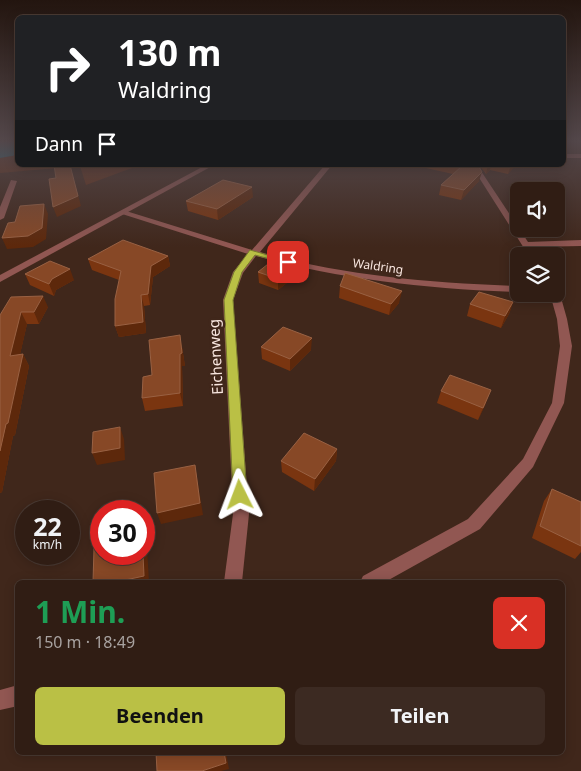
<!DOCTYPE html>
<html lang="de">
<meta charset="utf-8">
<style>
:root{--surface:#301d14;--page:#3c2a22;--text:#f1f3f6;--muted:#a8a2a0;--line:#4b3b34;--accent:#bac045}
body{margin:0;font-family:"Noto Sans",sans-serif;background:var(--page);color:var(--text);height:100vh;display:flex;flex-direction:column;font-size:19px;white-space:nowrap}
*{box-sizing:border-box;margin:0}
p{font-size:16px;color:var(--muted)}
.icon{flex:none;width:28px;height:28px;fill:none;stroke:currentColor;stroke-width:2;stroke-linecap:round;stroke-linejoin:round}
.map{position:relative;flex:1;overflow:hidden}
.details{position:absolute;left:15px;top:580px;width:550px;height:175px;display:flex;flex-direction:column;background:var(--surface);border-radius:8px;box-shadow:0 2px 12px #0003,0 0 0 1px var(--line)}
.details>*{flex:none}
.top-card{position:absolute;left:15px;top:15px;width:551px;height:152px;border-radius:8px;box-shadow:0 2px 12px #0003,0 0 0 1px var(--line);background:#202124;color:#fff;overflow:hidden}
.fabs{position:absolute;left:510px;top:182px;display:grid;gap:10px}
.fabs a{display:grid;place-items:center;width:55px;height:55px;border-radius:8px;background:var(--surface);box-shadow:0 2px 12px #0003,0 0 0 1px var(--line);font-size:25px}
.speed{position:absolute;left:15px;top:500px;display:flex;gap:10px;font-size:25px;font-weight:700;text-align:center}
.speed>*{display:grid;place-content:center;width:65px;height:65px;border-radius:50%;background:var(--surface);box-shadow:0 2px 12px #0003,0 0 0 1px var(--line);line-height:1}
.speed small{font-size:12px;font-weight:400}
.speed .limit{border:8px solid #d22;background:#fff;color:#111}
.pin{position:absolute;display:grid;place-items:center;width:42px;height:42px;color:#fff;margin:-21px;border-radius:10px;box-shadow:0 2px 8px #0006}
.me{position:absolute;width:55px;margin:-28px;rotate:357deg;stroke-linejoin:round;filter:drop-shadow(0 0 4px #0008)}
.turn{display:flex;align-items:center;gap:18px;height:105px;padding:0 20px;font-size:22px}
.turn .icon{width:65px;height:65px;stroke-width:2.5}
.turn b{display:block;font-size:35px;line-height:42px}
.then{display:flex;align-items:center;height:48px;padding:0 20px;background:#0003;gap:10px;font-size:19px}
.round{display:grid;place-items:center;flex:none;width:52px;height:52px;border-radius:8px;background:var(--page)}
.head{display:flex;align-items:center;justify-content:space-between;height:85px;padding:0 20px}
h1{font-size:30px;font-weight:700;line-height:38px;color:#1e9e55}
.action{display:flex;gap:10px;margin-top:auto;padding:10px 20px}
.action a{flex:1;height:58px;border-radius:8px;background:var(--accent);color:#111;font-size:20px;font-weight:700;line-height:58px;text-align:center}
.action a+a{background:var(--page);color:var(--text)}
.map>svg:first-child{display:block}
</style>
<div class="map">
<svg width="581" height="771" viewBox="0 0 581 771">
<rect width="100%" height="100%" fill="#40271b"/>
<path fill="#652f16" d="M 17,155 L 18,165 L 140,165 L 86,185 L 80,166 L 0,173 L 0,158 Z"/>
<path fill="#1b7891" d="M 0,140 L 17,140 L 17,155 L 0,158 Z"/>
<g fill="none" stroke-linecap="round" stroke-linejoin="round">
<path fill="#915752" fill-rule="evenodd" d="M 564,154 L 581,154 L 581,158 L 564,158 Z
M 325,165 L 332,165 L 260,252 C 345,276 431,283 519,286 L 519,292 C 428,289 344,280 256,256 L 243,273 L 233,300 L 249,514 L 242,582 L 224,582 L 233,514 L 223,300 L 233,272 L 248,254 L 119,213 L 126,211 L 252,250 Z
M 471,165 L 477,165 L 528,242 L 581,240 L 581,246 L 532,247 L 538,256 L 529,256 Z
M 11,180 L 17,181 L 4,218 L 0,220 L 0,207 Z
M 556,291 L 560,294 L 567,319 L 572,346 L 564,403 L 533,467 L 480,529 L 385,582 L 360,582 L 363,576 L 468,519 L 523,459 L 552,403 L 560,346 L 557,319 L 550,294 L 556,294 Z
M 18,685 L 18,706 L 0,710 L 0,690 Z"/>
<path fill="#915752" fill-rule="evenodd" d="M 206,165 L 214,165 L 0,282 L 0,275 Z"/>
</g>
<path fill="#7a3510" d="M 427,165 L 478,165 L 479,181 L 461,200 L 439,195 L 441,185 L 453,174 L 426,168 Z
M 479,165 L 516,165 L 508,174 L 490,170 L 486,174 Z
M 253,197 L 218,220 L 188,211 L 186,201 Z
M 168,256 L 170,266 L 153,277 L 150,305 L 144,306 L 146,333 L 119,337 L 115,326 L 119,280 L 92,270 L 88,259 Z
M 258,272 L 293,278 L 278,290 L 259,283 Z
M 25,274 L 74,280 L 56,290 L 54,296 L 30,285 Z
M 340,286 L 399,303 L 389,315 L 339,298 Z
M 513,302 L 509,314 L 501,328 L 467,316 L 470,304 Z
M 48,307 L 39,324 L 27,324 L 20,354 L 23,354 L 29,366 L 15,435 L 13,436 L 2,492 L 0,493 L 0,315 Z
M 182,347 L 185,366 L 182,366 L 183,406 L 145,411 L 142,398 L 152,375 Z
M 261,347 L 311,350 L 290,371 L 262,359 Z
M 441,391 L 486,403 L 478,420 L 437,403 Z
M 337,449 L 336,461 L 314,491 L 282,472 L 281,461 Z
M 552,489 L 581,502 L 581,552 L 575,559 L 532,538 L 544,501 Z"/>
<path fill="#5d280b" d="M 70,165 L 81,206 L 57,217 L 53,207 Z
M 488,165 L 491,165 L 490,170 L 486,174 Z
M 511,165 L 516,165 L 508,174 Z
M 482,172 L 479,181 L 461,200 L 464,190 Z
M 252,187 L 253,197 L 218,220 L 217,209 Z
M 44,204 L 48,214 L 46,239 L 33,247 L 7,249 L 2,238 Z
M 168,256 L 170,266 L 153,277 L 150,305 L 148,294 L 151,266 Z
M 293,267 L 293,278 L 278,290 L 278,279 Z
M 70,269 L 74,280 L 56,290 L 54,296 L 49,284 L 52,279 Z
M 402,291 L 399,303 L 389,315 L 391,304 Z
M 141,295 L 144,306 L 146,333 L 119,337 L 115,326 Z
M 43,296 L 48,307 L 39,324 L 34,312 Z
M 513,302 L 509,314 L 501,328 L 505,316 Z
M 21,312 L 27,324 L 17,368 L 10,356 Z
M 180,335 L 185,366 L 182,366 L 183,406 L 180,393 Z
M 312,338 L 311,350 L 290,371 L 290,359 Z
M 23,354 L 29,366 L 15,435 L 13,436 L 2,492 L 0,493 L 0,451 Z
M 491,390 L 486,403 L 478,420 L 483,408 Z
M 120,427 L 124,439 L 125,460 L 97,465 L 92,453 Z
M 337,449 L 336,461 L 314,491 L 315,479 Z
M 195,465 L 197,477 L 203,515 L 161,524 L 157,513 Z
M 144,540 L 147,548 L 149,582 L 116,582 L 144,554 Z
M 224,752 L 226,752 L 229,769 L 221,771 L 202,771 Z"/>
<path fill="#874826" stroke="#996143" d="M 54,165 L 70,165 L 78,196 L 53,207 L 49,179 L 56,178 Z
M 458,165 L 478,165 L 482,172 L 464,190 L 441,185 L 462,166 Z
M 223,180 L 252,187 L 217,209 L 186,201 Z
M 44,204 L 42,228 L 28,236 L 2,238 L 8,223 L 15,222 L 20,206 Z
M 123,240 L 168,256 L 151,266 L 148,294 L 141,295 L 143,322 L 115,326 L 115,299 L 121,271 L 88,259 Z
M 273,260 L 293,267 L 278,279 L 258,272 Z
M 50,261 L 70,269 L 52,279 L 49,284 L 25,274 Z
M 345,273 L 402,291 L 391,304 L 340,286 Z
M 479,292 L 513,302 L 505,316 L 470,304 Z
M 43,296 L 34,312 L 21,312 L 10,356 L 23,354 L 8,423 L 6,424 L 0,451 L 0,315 L 11,297 Z
M 283,327 L 312,338 L 290,359 L 261,347 Z
M 180,335 L 182,353 L 180,354 L 180,393 L 142,398 L 143,377 L 152,375 L 149,340 Z
M 450,375 L 491,390 L 483,408 L 441,391 Z
M 120,427 L 120,448 L 92,453 L 93,432 Z
M 304,433 L 337,449 L 315,479 L 281,461 Z
M 195,465 L 200,503 L 157,513 L 154,473 Z
M 552,489 L 581,502 L 581,546 L 540,526 Z
M 101,546 L 101,554 L 143,554 L 144,576 L 116,582 L 93,582 L 94,548 Z
M 156,752 L 224,752 L 226,763 L 202,771 L 157,771 Z"/>
<linearGradient id="sky" x2="0" y2="1"><stop stop-color="#23150f"/><stop offset="0.57" stop-color="#53474a"/><stop offset="1" stop-color="#53474a" stop-opacity="0"/></linearGradient>
<rect width="581" height="247" fill="url(#sky)"/>
<path fill="#bac045" stroke="#797d2d" d="M 250,250 L 293,262 L 288,264 L 255,255 L 242,272 L 233,300 L 247,495 L 245,499 L 240,501 L 235,499 L 233,495 L 224,300 L 234,272 Z"/>
<g text-anchor="middle" dominant-baseline="central" stroke-width="5" stroke-linejoin="round" paint-order="stroke">
<g font-size="12" fill="#f9e7e0" stroke="#40271b">
<text transform="translate(378 266) rotate(8)">Waldring</text>
</g>
<g font-size="15" fill="#f9e7e0" stroke="#40271b">
<text transform="translate(215 357) rotate(-93)">Eichenweg</text>
</g>
</g>
</svg>
<div class="fabs">
<a><svg class="icon" aria-label="sound" viewBox="0 0 24 24"><path d="M4 9h4l5-4v14l-5-4H4zM17 9q2 3 0 6"/></svg></a>
<a><svg class="icon" aria-label="layers" viewBox="0 0 24 24"><path d="M12 4l9 5-9 5-9-5zM3 14l9 5 9-5"/></svg></a>
</div>
<div class="speed"><div>22<small>km/h</small></div><div class="limit">30</div></div>
<div class="pin" style="left:288px;top:262px;background:#d93025"><svg class="icon" aria-label="arrive" viewBox="0 0 24 24"><path d="M6 21V4h12l-3 4 3 4H6"/></svg></div>
<svg class="me" style="left:240px;top:495px" viewBox="-20 -20 40 40"><path d="M0-17L14 15 0 8-14 15z" fill="#bac045" stroke="#fff" stroke-width="4"/></svg>
<div class="top-card">
<div class="turn"><svg class="icon" aria-label="right" viewBox="0 0 24 24"><path d="M7 20v-9h11M14 6l5 5-5 5"/></svg><div><b>130 m</b>Waldring</div></div>
<div class="then">Dann<svg class="icon" aria-label="arrive" viewBox="0 0 24 24"><path d="M6 21V4h12l-3 4 3 4H6"/></svg></div>
</div>
<section class="details">
<div class="head"><div><h1>1 Min.</h1><p>150 m · 18:49</p></div><a class="round" style="background:#d93025;color:#fff"><svg class="icon" aria-label="close" viewBox="0 0 24 24"><path d="M6 6l12 12M18 6L6 18"/></svg></a></div>
<div class="action"><a>Beenden</a><a>Teilen</a></div>
</section>
</div>
